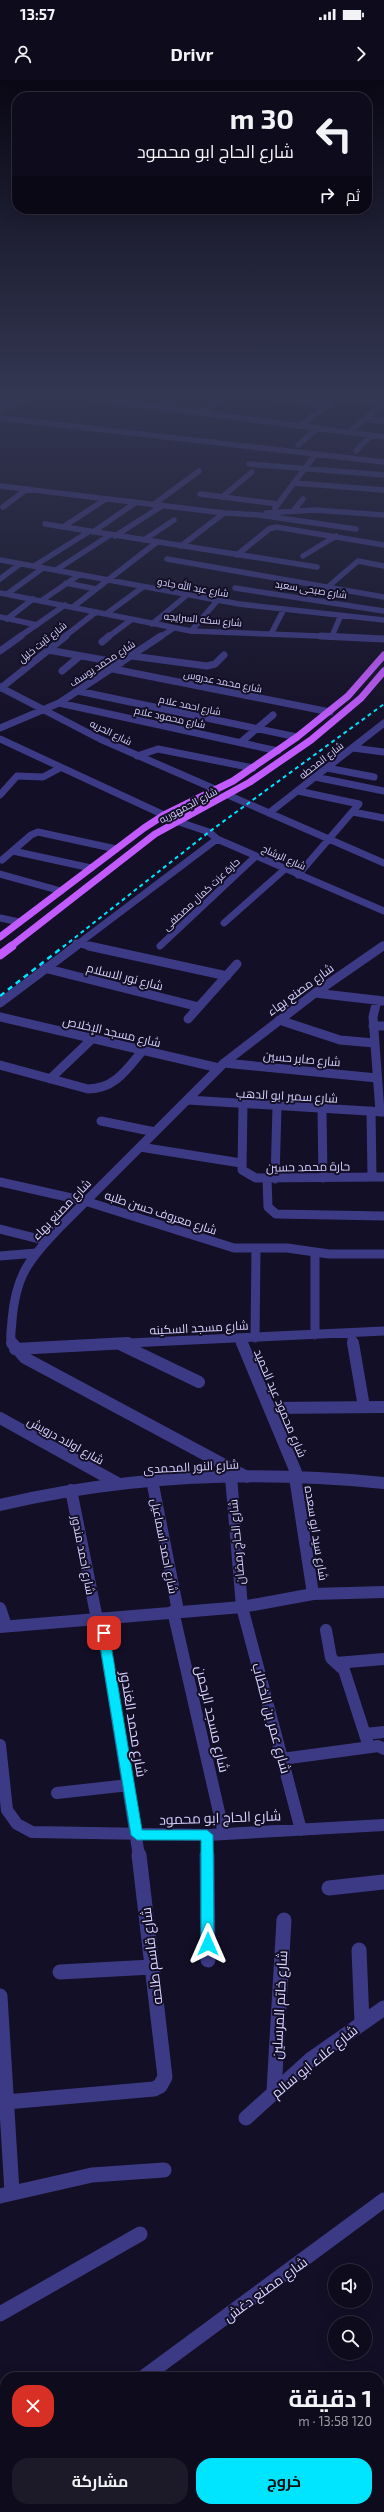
<!DOCTYPE html>
<html lang="ar">
<meta charset="utf-8">
<style>
:root{--surface:#0e0b1c;--page:#1c1929;--text:#f1f3f6;--muted:#9b9ba3;--line:#2e2b3b;--accent:#00e5ff}
body{margin:0;font-family:"Exo 2",Cairo,sans-serif;background:var(--page);color:var(--text);direction:rtl;height:100vh;display:flex;flex-direction:column;font-size:15px;white-space:nowrap}
*{box-sizing:border-box;margin:0}
p{font-size:13px;color:var(--muted)}
.icon{flex:none;width:22px;height:22px;fill:none;stroke:currentColor;stroke-width:2;stroke-linecap:round;stroke-linejoin:round}
.map{position:relative;flex:1;overflow:hidden;direction:ltr}
.panel{position:absolute;left:0px;top:2292px;width:384px;height:140px;display:flex;flex-direction:column;background:var(--surface);border-radius:16px 16px 0 0;box-shadow:0 4px 16px #0002,0 0 0 1px var(--line);direction:rtl}
.panel>*{flex:none}
.hud{position:absolute;left:12px;top:12px;width:360px;height:122px;border-radius:16px;box-shadow:0 4px 16px #0002,0 0 0 1px var(--line);direction:rtl;background:#0e0b1c;color:var(--text);overflow:hidden}
.controls{position:absolute;left:328px;top:2184px;display:grid;gap:8px}
.controls a{display:grid;place-items:center;width:44px;height:44px;border-radius:50%;background:var(--surface);box-shadow:0 4px 16px #0002,0 0 0 1px var(--line);font-size:20px}
.pin{position:absolute;display:grid;place-items:center;width:34px;height:34px;color:#fff;margin:-17px;border-radius:8px;box-shadow:0 2px 6px #0006}
.me{position:absolute;width:44px;margin:-22px;rotate:0deg;stroke-linejoin:round;filter:drop-shadow(0 0 3px #0008)}
.turn{display:flex;align-items:center;gap:14px;height:84px;padding:0 12px;font-size:18px}
.turn .icon{width:52px;height:52px;stroke-width:2.5}
.turn b{display:block;font-size:28px;line-height:34px}
.then{display:flex;align-items:center;height:38px;padding:0 12px;background:#0003;gap:8px;font-size:15px}
.round{display:grid;place-items:center;flex:none;width:42px;height:42px;border-radius:16px;background:var(--page)}
.head{display:flex;align-items:center;justify-content:space-between;height:68px;padding:0 12px}
h1{font-size:24px;font-weight:700;line-height:30px}
.cta{display:flex;gap:8px;margin-top:auto;padding:8px 12px}
.cta a{flex:1;height:46px;border-radius:16px;background:var(--accent);color:#111;font-size:16px;font-weight:700;line-height:46px;text-align:center}
.cta a+a{background:var(--page);color:var(--text)}
.status{display:flex;justify-content:space-between;align-items:center;height:28px;padding:0 20px;background:var(--surface);direction:ltr}
.status svg{height:11px;fill:currentColor}
header{display:flex;justify-content:space-between;align-items:center;height:52px;padding:0 12px;background:var(--surface);font-size:18px;font-weight:700}
.map>svg:first-child{display:block}
</style>
<div class="status"><b>13:57</b><svg viewBox="0 0 49 12"><path d="M0 12V9h3v3zM5 12V6h3v6zM10 12V3h3v9zM15 12V0h3v12zM26 1h20v11H26zM47 4h2v5h-2z"/></svg></div>
<header><svg class="icon" aria-label="forward" viewBox="0 0 24 24"><path d="M9 5l7 7-7 7"/></svg>Drivr<svg class="icon" aria-label="person" viewBox="0 0 24 24"><circle cx="12" cy="8" r="4"/><path d="M4 21q1-7 8-7t8 7"/></svg></header>
<div class="map">
<svg width="384" height="2432" viewBox="0 0 384 2432">
<rect width="100%" height="100%" fill="#130f26"/>
<g fill="none" stroke-linecap="round" stroke-linejoin="round">
<path stroke="#3d3a85" stroke-width="5.5" d="M 73,316 L 384,357
M 259,316 L 328,325
M 320,316 L 384,324
M 0,320 L 17,321
M 162,328 L 179,316
M 0,330 L 32,316
M 202,333 L 222,317
M 0,338 L 384,382
M 365,339 L 384,341
M 300,346 L 330,323
M 349,352 L 384,323
M 298,365 L 318,348
M 356,371 L 371,355
M 249,384 L 384,395
M 294,403 L 384,410
M 0,406 L 224,433 L 259,435 L 356,449
M 200,414 L 278,424
M 222,417 L 252,392
M 153,425 L 199,391
M 3,427 L 27,409
M 275,428 L 315,375
M 294,430 L 303,419
M 266,433 L 315,430 L 384,435
M 45,444 L 317,487
M 63,447 L 106,419
M 93,452 L 135,423
M 115,456 L 162,426
M 144,460 L 174,440
M 181,466 L 224,433
M 237,475 L 269,449 L 276,447 L 384,465
M 303,476 L 336,456
M 167,479 L 384,517
M 0,480 L 239,524 L 384,540
M 34,486 L 90,451
M 56,490 L 110,455
M 0,499 L 20,484
M 66,503 L 96,509
M 329,506 L 358,481 L 384,486
M 235,508 L 384,531
M 0,513 L 191,551 L 345,557
M 7,514 L 43,488
M 41,521 L 79,495
M 73,527 L 157,462
M 106,534 L 143,507
M 0,537 L 37,545
M 7,539 L 33,519
M 152,544 L 187,515
M 191,551 L 217,521
M 271,554 L 284,529
M 332,556 L 341,535
M 19,557 L 65,525
M 64,557 L 96,532
M 108,557 L 131,540
M 160,557 L 174,548"/>
<path stroke="#3d3a85" stroke-width="7" d="M 321,556 L 384,559
M 102,562 L 109,556
M 48,570 L 121,583
M 0,571 L 21,556
M 132,576 L 207,586 L 215,584 L 224,575
M 113,589 L 330,632
M 62,591 L 80,576
M 0,607 L 100,659 L 217,710
M 1,608 L 66,556
M 78,611 L 297,657
M 59,623 L 278,671
M 0,648 L 59,623 L 161,556
M 0,659 L 164,735
M 241,662 L 273,635
M 353,668 L 384,672
M 137,676 L 158,669 L 253,688
M 327,688 L 374,697
M 315,697 L 384,711
M 298,711 L 359,724 L 298,795
M 0,715 L 17,696 L 43,697 L 60,688
M 228,715 L 384,783
M 353,732 L 384,738
M 269,733 L 384,643
M 176,741 L 209,752 L 217,759 L 384,831
M 13,771 L 91,788
M 2,780 L 31,755 L 38,752 L 116,769
M 0,794 L 61,811
M 0,838 L 19,842
M 224,843 L 285,789
M 76,863 L 93,867
M 160,866 L 256,776
M 74,867 L 217,759
M 381,867 L 384,865"/>
<path stroke="#3d3a85" stroke-width="9" d="M 89,866 L 227,896
M 44,888 L 199,927
M 315,913 L 384,921
M 377,920 L 373,937 L 380,1032
M 0,923 L 76,866
M 0,937 L 219,988
M 188,939 L 237,884
M 279,940 L 340,960 L 374,963
M 373,946 L 384,946
M 224,983 L 377,998
M 0,985 L 88,1009 C 115,1009 127,989 143,970
M 50,999 L 93,958
M 188,1020 L 384,1032
M 243,1025 L 242,1090 L 256,1098 L 384,1097
M 322,1030 L 323,1098
M 371,1031 L 372,1097
M 101,1041 L 155,1052
M 140,1067 L 241,1083
M 267,1099 L 268,1127 L 276,1134 L 384,1136
M 275,1099 L 277,1027
M 0,1102 L 85,1121 L 234,1168 L 287,1168 L 329,1174 L 384,1174
M 0,1149 L 47,1161
M 315,1172 L 315,1255
M 0,1176 L 36,1173
M 351,1253 L 353,1264
M 240,1258 L 243,1264
M 255,1258 L 256,1169
M 12,1264 C 9,1258 12,1247 12,1240 C 16,1193 30,1179 61,1146 L 224,983 L 315,913 L 383,866
M 108,1264 L 384,1251"/>
<path stroke="#3d3a85" stroke-width="12" d="M 12,1263 L 25,1278 L 247,1397
M 242,1263 L 298,1397
M 353,1263 L 364,1327
M 122,1265 L 199,1302
M 15,1269 L 128,1263
M 269,1328 L 384,1327
M 0,1338 L 119,1404
M 231,1397 L 242,1527 L 301,1750
M 295,1397 L 313,1514
M 152,1400 L 178,1531
M 71,1410 L 97,1539
M 0,1425 C 127,1395 255,1390 384,1403
M 0,1528 L 6,1546
M 173,1531 L 224,1754
M 101,1538 L 139,1776
M 0,1547 L 242,1527 L 313,1514 L 384,1512
M 326,1550 L 331,1578 L 344,1590 L 369,1667
M 336,1583 L 384,1579
M 365,1654 L 384,1652
M 0,1665 L 7,1730 L 17,1744 L 32,1752 L 207,1755 L 384,1745
M 282,1679 L 378,1666 L 384,1669
M 57,1713 L 129,1705
M 207,1755 L 207,1776"/>
<path stroke="#3d3a85" stroke-width="15" d="M 207,1775 L 208,1880
M 329,1808 L 384,1802
M 359,1870 L 362,1942
M 60,1892 L 152,1887
M 0,1916 L 12,2112
M 274,2011 L 284,1840
M 6,2022 L 154,2009 L 160,2006 L 165,1997 L 139,1775
M 246,2038 L 310,1980 L 384,1928
M 0,2116 L 92,2095 L 164,2090
M 0,2234 L 140,2154
M 144,2297 L 384,2120
M 0,2400 L 5,2396
M 68,2427 L 69,2432"/>
<path stroke="#c25bff" stroke-width="7" d="M 0,857 L 144,748 L 164,735 L 233,701 L 297,657 L 348,616 L 384,575
M 10,867 L 155,754 L 250,702 L 311,660 L 361,618 L 384,591"/>
<path stroke="#c25bff" stroke-width="9" d="M 0,875 L 12,866"/>
<path stroke="#00e5ff" stroke-width="2" stroke-dasharray="4 3.5" stroke-linecap="butt" d="M 63,867 L 209,752 L 384,624"/>
<path stroke="#00e5ff" stroke-width="2.5" stroke-dasharray="5.5 4.5" stroke-linecap="butt" d="M 0,916 L 64,866"/>
</g>
<linearGradient id="sky" x2="0" y2="1"><stop stop-color="#0a0815"/><stop offset="0.48" stop-color="#333752"/><stop offset="1" stop-color="#333752" stop-opacity="0"/></linearGradient>
<rect width="384" height="657" fill="url(#sky)"/>
<path fill="#00e5ff" stroke="#0095a6" d="M 104,1549 L 109,1553 L 142,1750 L 207,1750 L 213,1755 L 214,1864 L 208,1869 L 201,1864 L 201,1760 L 137,1760 L 131,1755 L 98,1553 Z"/>
<g text-anchor="middle" dominant-baseline="central" stroke-width="4" stroke-linejoin="round" paint-order="stroke">
<g font-size="10" fill="#d9d4ff" stroke="#130f26">
<text transform="translate(193 507) rotate(10)">شارع عبد الله جادو</text>
<text transform="translate(311 509) rotate(9)">شارع صبحى سعيد</text>
<text transform="translate(203 539) rotate(5)">شارع سكه السرايجه</text>
<text transform="translate(42 562) rotate(-39)">شارع ثابت خليل</text>
<text transform="translate(102 583) rotate(-33)">شارع محمد يوسف</text>
<text transform="translate(223 601) rotate(11)">شارع محمد عدروس</text>
<text transform="translate(190 625) rotate(12)">شارع احمد علام</text>
<text transform="translate(170 637) rotate(12)">شارع محمود علام</text>
<text transform="translate(111 652) rotate(26)">شارع الحريه</text>
<text transform="translate(321 680) rotate(-38)">شارع المحطه</text>
<text transform="translate(188 725) rotate(-28)">شارع الجمهوريه</text>
<text transform="translate(284 777) rotate(24)">شارع الرشاح</text>
<text transform="translate(201 814) rotate(-43)">حارة عزت كمال مصطفى</text>
</g>
<g font-size="12" fill="#d9d4ff" stroke="#130f26">
<text transform="translate(125 896) rotate(14)">شارع نور الاسلام</text>
<text transform="translate(300 909) rotate(-36)">شارع مصنع بهاء</text>
<text transform="translate(112 951) rotate(13)">شارع مسجد الإخلاص</text>
<text transform="translate(302 978) rotate(5)">شارع صابر حسين</text>
<text transform="translate(287 1015) rotate(3)">شارع سمير ابو الدهب</text>
<text transform="translate(308 1086) rotate(-1)">حارة محمد حسين</text>
<text transform="translate(61 1129) rotate(-46)">شارع مصنع بهاء</text>
<text transform="translate(161 1132) rotate(18)">شارع معروف حسن طلبه</text>
<text transform="translate(199 1247) rotate(-3)">شارع مسجد السكينه</text>
<text transform="translate(281 1323) rotate(67)">شارع محمود عبد الحميد</text>
<text transform="translate(66 1360) rotate(29)">شارع اولاد درويش</text>
<text transform="translate(191 1386) rotate(-3)">شارع النور المحمدى</text>
<text transform="translate(317 1453) rotate(81)">شارع سيد ابو سعده</text>
<text transform="translate(236 1462) rotate(-95)">شارع الحاج رمضان</text>
<text transform="translate(165 1466) rotate(79)">شارع احمد اسماعيل</text>
<text transform="translate(84 1475) rotate(79)">شارع احمد مندور</text>
</g>
<g font-size="14" fill="#d9d4ff" stroke="#130f26">
<text transform="translate(272 1638) rotate(75)">شارع عمر بن الخطاب</text>
<text transform="translate(213 1639) rotate(77)">شارع مسجد الرحمن</text>
<text transform="translate(134 1644) rotate(81)">شارع محمد الغندور</text>
<text transform="translate(220 1737) rotate(-2)">شارع الحاج ابو محمود</text>
<text transform="translate(151 1876) rotate(-97)">شارع قاسم طلحه</text>
<text transform="translate(279 1925) rotate(-87)">شارع خاتم المرسلين</text>
<text transform="translate(314 1981) rotate(-39)">شارع علاء ابو سالم</text>
<text transform="translate(265 2209) rotate(-36)">شارع مصنع دغش</text>
</g>
</g>
</svg>
<div class="controls">
<a><svg class="icon" aria-label="sound" viewBox="0 0 24 24"><path d="M4 9h4l5-4v14l-5-4H4zM17 9q2 3 0 6"/></svg></a>
<a><svg class="icon" aria-label="search" viewBox="0 0 24 24"><circle cx="10" cy="10" r="6"/><path d="M15 15l6 6"/></svg></a>
</div>
<div class="pin" style="left:104px;top:1553px;background:#d93025"><svg class="icon" aria-label="arrive" viewBox="0 0 24 24"><path d="M6 21V4h12l-3 4 3 4H6"/></svg></div>
<svg class="me" style="left:208px;top:1864px" viewBox="-20 -20 40 40"><path d="M0-17L14 15 0 8-14 15z" fill="#00e5ff" stroke="#fff" stroke-width="4"/></svg>
<div class="hud">
<div class="turn"><svg class="icon" aria-label="left" viewBox="0 0 24 24"><path d="M17 20v-9H6M10 6l-5 5 5 5"/></svg><div><b>30 m</b>شارع الحاج ابو محمود</div></div>
<div class="then">ثم<svg class="icon" aria-label="right" viewBox="0 0 24 24"><path d="M7 20v-9h11M14 6l5 5-5 5"/></svg></div>
</div>
<section class="panel">
<div class="head"><div><h1>1 دقيقة</h1><p>120 m · 13:58</p></div><a class="round" style="background:#d93025;color:#fff"><svg class="icon" aria-label="close" viewBox="0 0 24 24"><path d="M6 6l12 12M18 6L6 18"/></svg></a></div>
<div class="cta"><a>خروج</a><a>مشاركة</a></div>
</section>
</div>
